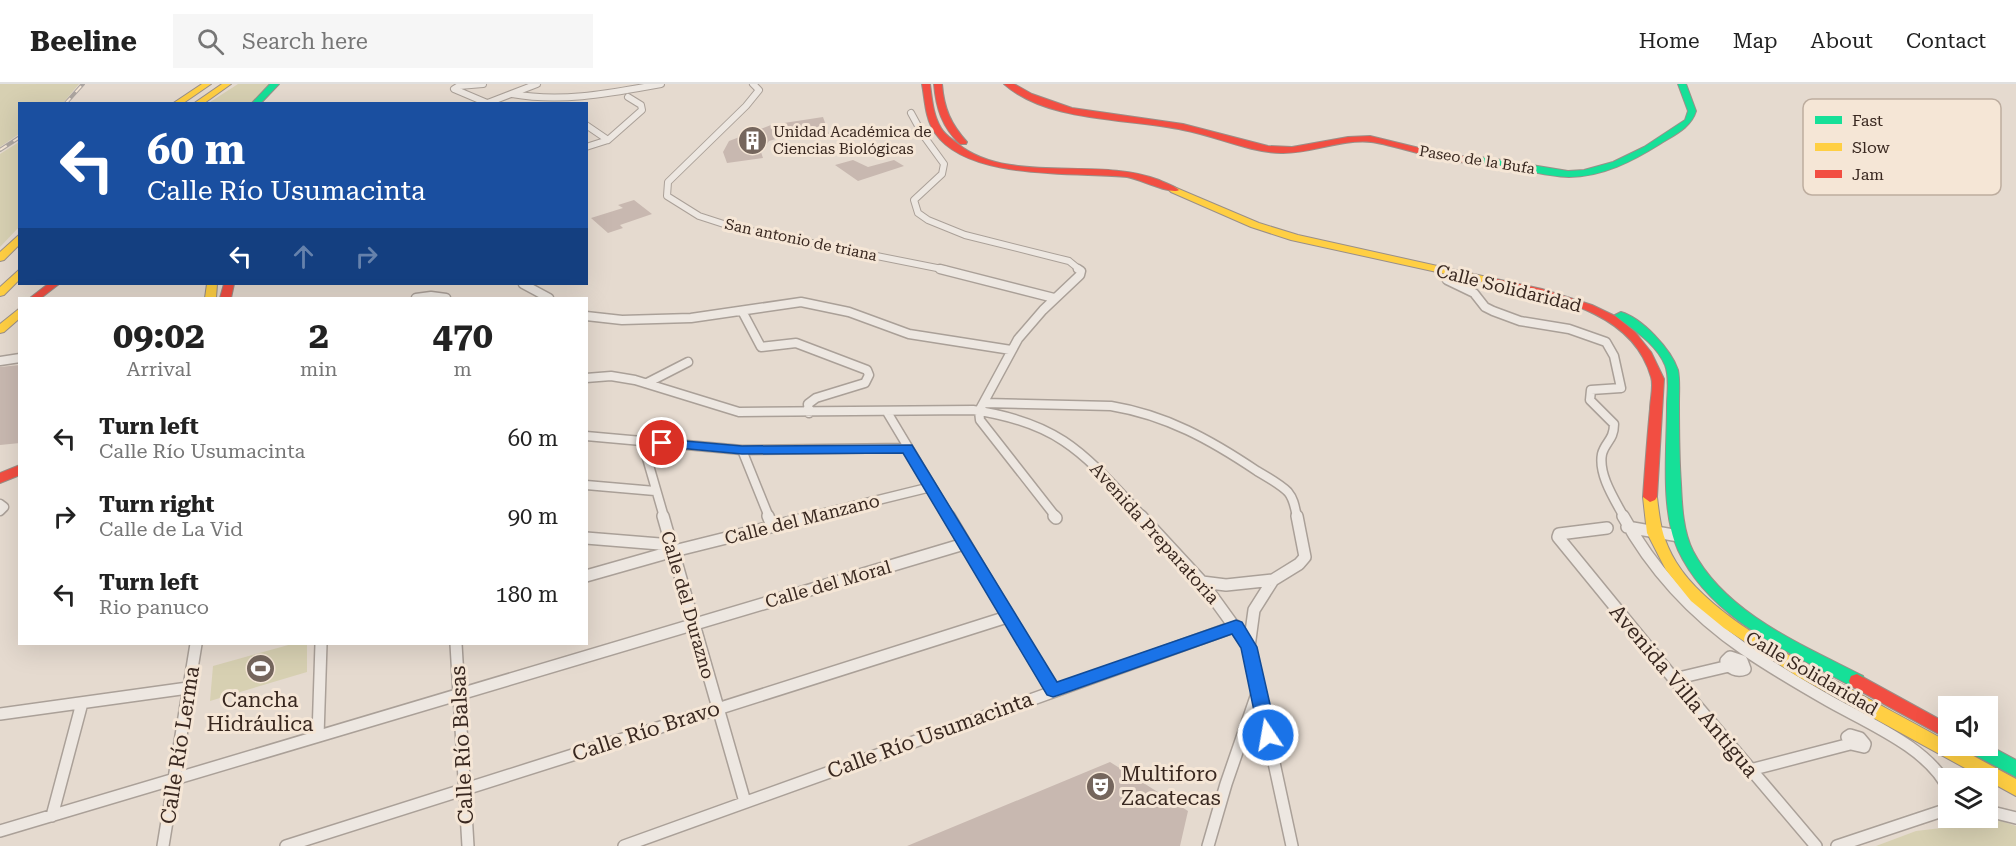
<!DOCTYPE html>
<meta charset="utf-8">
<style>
:root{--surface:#fff;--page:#f6f6f6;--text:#222;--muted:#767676;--line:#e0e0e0}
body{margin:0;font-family:"Roboto Serif",serif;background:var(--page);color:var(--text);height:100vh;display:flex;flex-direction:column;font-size:22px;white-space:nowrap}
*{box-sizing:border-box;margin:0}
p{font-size:20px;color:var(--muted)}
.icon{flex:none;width:33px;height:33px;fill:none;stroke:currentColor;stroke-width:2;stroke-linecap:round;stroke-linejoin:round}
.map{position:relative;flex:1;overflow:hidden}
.details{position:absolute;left:18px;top:213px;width:570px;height:348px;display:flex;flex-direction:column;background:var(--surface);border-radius:0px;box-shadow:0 6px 24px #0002}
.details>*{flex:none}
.hud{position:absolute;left:18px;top:18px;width:570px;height:183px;border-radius:0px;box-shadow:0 6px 24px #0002;background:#1a4fa0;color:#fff;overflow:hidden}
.controls{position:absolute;left:1938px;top:612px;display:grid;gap:12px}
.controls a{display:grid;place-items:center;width:60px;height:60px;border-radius:0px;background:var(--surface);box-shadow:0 6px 24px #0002;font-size:30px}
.pin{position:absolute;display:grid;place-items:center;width:51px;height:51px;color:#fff;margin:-26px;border:3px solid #fff;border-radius:50%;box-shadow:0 2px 6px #0007}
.me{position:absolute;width:66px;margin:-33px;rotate:348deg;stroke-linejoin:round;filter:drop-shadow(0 0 4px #0008)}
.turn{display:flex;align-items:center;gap:21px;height:126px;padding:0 30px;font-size:27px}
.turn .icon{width:78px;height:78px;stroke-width:2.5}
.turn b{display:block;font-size:42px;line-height:51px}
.lanes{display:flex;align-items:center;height:57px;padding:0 30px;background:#0003;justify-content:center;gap:30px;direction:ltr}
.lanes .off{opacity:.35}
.eta{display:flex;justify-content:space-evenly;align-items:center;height:102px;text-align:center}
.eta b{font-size:36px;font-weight:700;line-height:42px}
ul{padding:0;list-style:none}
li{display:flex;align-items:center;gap:18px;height:78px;padding:0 30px}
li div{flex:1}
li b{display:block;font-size:22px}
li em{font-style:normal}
header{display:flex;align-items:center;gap:36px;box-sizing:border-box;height:84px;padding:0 30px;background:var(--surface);border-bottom:2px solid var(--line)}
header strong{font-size:28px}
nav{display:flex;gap:33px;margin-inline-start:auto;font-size:21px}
.search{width:420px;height:54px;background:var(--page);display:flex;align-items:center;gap:15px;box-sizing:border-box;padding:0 21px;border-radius:0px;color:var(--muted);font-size:22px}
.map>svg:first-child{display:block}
</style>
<header>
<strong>Beeline</strong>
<div class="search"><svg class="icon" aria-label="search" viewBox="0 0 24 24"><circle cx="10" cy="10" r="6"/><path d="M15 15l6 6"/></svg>Search here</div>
<nav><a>Home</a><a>Map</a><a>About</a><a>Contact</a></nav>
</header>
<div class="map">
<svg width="2016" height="762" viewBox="0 0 2016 762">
<rect width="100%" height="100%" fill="#e5dacf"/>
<path fill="#d7d0b2" d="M 0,0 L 79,0 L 63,19 L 20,20 L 19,50 L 0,63 Z
M 238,0 L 270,0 L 251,19 L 207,20 Z
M 19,58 L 19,143 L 0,163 L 0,70 Z
M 292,560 L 307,560 L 307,588 L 210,617 L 213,582 Z
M 2001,737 L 2016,742 L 2016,762 L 1876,762 L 1916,747 Z"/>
<path fill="#c8b8b0" d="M 823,33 L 829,50 L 808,53 L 806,48 L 786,52 L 769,57 L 761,68 L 763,74 L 727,79 L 723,68 L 729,57 L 771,41 Z
M 853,76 L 868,83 L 894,76 L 904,82 L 858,97 L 835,81 Z
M 634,116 L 652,130 L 620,141 L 623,144 L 608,149 L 591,134 L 623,124 L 618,121 Z
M 20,281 L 20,359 L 0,361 L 0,283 Z
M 1110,678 L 1188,727 L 1180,762 L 907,762 Z"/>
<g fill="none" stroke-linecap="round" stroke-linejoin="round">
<defs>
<path id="street-far2" d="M 483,0 L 459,2 L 454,5 L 487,19
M 753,0 L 759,6 L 746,22 L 668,98 L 667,112 L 699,132 L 736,144 L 947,186
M 512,10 C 563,19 611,9 661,0
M 485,20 L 537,0
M 911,29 L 923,51 L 944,80 L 942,90 L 914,116 L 918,129 L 928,136 L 965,151 L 1069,177 L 1080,186
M 586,41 L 608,56
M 586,63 L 608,56 L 642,26 L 641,21 L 628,13"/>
<path id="street-far1" d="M 940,185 L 1054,214
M 1447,196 L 1474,209 L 1485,223 L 1493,227 L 1520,237 L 1569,245 L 1606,258 L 1614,272 L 1621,304 L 1591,306 L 1590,316 L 1614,340 C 1614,356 1605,358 1602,370 C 1598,391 1615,416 1624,433
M 523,200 L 549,214
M 416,214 L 431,212 L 446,214
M 742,227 L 761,263 L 796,259 L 867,286 L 869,291 L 865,299 L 816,314 L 808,320 L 809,329
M 586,232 L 622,236 L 691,234 L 801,218 L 849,228 L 909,250 L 1011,266
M 0,277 L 20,274
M 586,294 L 611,292 L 635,296 L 739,328 L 973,326 C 1062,339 1085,371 1143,433
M 647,299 L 688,278
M 984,319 L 1111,322 C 1166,331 1211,356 1257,387 C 1267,393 1280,400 1288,408 C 1294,415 1295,424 1297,433
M 887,328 L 950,433
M 586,352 L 742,366 L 907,364
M 642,357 L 664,433
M 742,366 L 769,433
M 586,401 L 655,407
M 0,420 L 4,423 L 0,427
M 809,433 L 931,403
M 1056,433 L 980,336 L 979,327 L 1018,255 L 1043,226 L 1080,191 L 1081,187 L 1078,185"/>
<path id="street" d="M 663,432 L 745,718
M 768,432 L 772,442
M 949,432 L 1053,607
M 1054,432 L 1056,434
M 1141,432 L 1202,498 L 1249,563
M 1623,432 C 1653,487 1692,529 1744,565 C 1772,584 1801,601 1829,617 C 1866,638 1931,665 1948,705
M 1627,443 L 1679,452
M 1607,444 L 1559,450 L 1558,453 L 1674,595 L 1816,762
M 586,454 L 672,461
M 586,492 L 674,467 L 815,432
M 1202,498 L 1226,501 L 1273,496
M 456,560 L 468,762
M 1730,573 L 1742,577 L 1745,585 C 1737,588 1730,585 1726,577 Z
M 1674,595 L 1729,582
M 0,630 L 188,604
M 1850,651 L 1860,654 L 1865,660 L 1864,663 L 1851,660 L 1847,653 Z
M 318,652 L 321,560
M 1750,686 L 1850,660
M 1988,727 L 2016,734
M 52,732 L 82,619
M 0,747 L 964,460
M 163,762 L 196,560
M 286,762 L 1007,533
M 624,762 L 1236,542
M 1208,762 L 1226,700 L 1258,607
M 1292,762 L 1249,563 L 1254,526 L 1273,496 L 1299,480 L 1305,473 L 1297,432
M 1837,762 L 1948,725"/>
<path id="fast" d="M 270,0 L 279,0 L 260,20 L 251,20 Z
M 1678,0 L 1686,0 L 1696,27 C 1691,44 1674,51 1660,60 C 1633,77 1602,93 1569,93 C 1538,92 1508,80 1477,79 L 1472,76 L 1477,73 L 1489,74 L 1568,87 L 1584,86 L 1613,78 L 1644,63 L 1685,36 L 1688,27 Z
M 1621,228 C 1642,234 1671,265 1678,286 C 1680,297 1679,307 1679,318 C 1679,345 1679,373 1681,400 C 1682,422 1683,447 1693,467 C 1726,530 1803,561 1863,592 L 1865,597 L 1863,602 L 1857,604 L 1851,602 C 1789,568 1710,535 1678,466 C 1660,426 1667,366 1667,322 C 1667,309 1670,294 1665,281 C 1656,260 1635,247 1617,233 L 1615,231 Z
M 1988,661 L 2016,676 L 2016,693 L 1967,667 L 1964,662 Z"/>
<path id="slow" d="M 202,0 L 211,0 L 182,20 L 172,20 Z
M 222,0 L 231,0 L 203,20 L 193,20 Z
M 1174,103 L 1259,139 L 1298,151 L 1487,193 L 1492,196 L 1487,199 L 1291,156 L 1251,143 L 1171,108 L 1169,106 Z
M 20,150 L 20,160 L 4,176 L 0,177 L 0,168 Z
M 20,185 L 20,195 L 4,211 L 0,212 L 0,203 Z
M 207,200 L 217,200 L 216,214 L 205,214 Z
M 20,224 L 20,234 L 4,248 L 0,249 L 0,240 Z
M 1650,408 L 1657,413 C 1660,439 1662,455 1676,478 C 1709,532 1801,578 1856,608 C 1887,625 1918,641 1948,658 L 1948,662 L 1955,662 L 2016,695 L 2016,712 L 1797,592 L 1724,544 L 1691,517 L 1666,486 L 1647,449 L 1643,413 Z"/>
<path id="jam" d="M 922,0 L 930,0 C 932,15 933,31 941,44 C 945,51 952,55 958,60 C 1009,101 1099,72 1159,96 C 1165,99 1173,101 1179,106 C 1171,111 1140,95 1127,93 C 1075,88 968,97 935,49 C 925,35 925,16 922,0 Z
M 934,0 L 942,0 C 944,25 951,40 967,58 L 966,60 L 960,60 C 942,43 936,24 934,0 Z
M 1004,0 L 1014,0 L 1032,10 L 1072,24 L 1183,40 L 1268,62 L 1292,63 L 1348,53 L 1370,52 L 1448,71 L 1477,73 L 1482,76 C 1466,87 1393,60 1371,58 C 1340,55 1311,70 1281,69 C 1247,68 1216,52 1183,46 C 1128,34 1048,39 1004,0 Z
M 1487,193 L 1542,205 L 1592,221 L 1615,232 L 1635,248 L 1651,268 L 1664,295 L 1657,413 L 1655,416 L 1650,418 L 1643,413 C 1645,384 1647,355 1650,325 C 1650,316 1654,302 1651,293 C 1631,222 1543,213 1483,198 L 1482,196 Z
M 48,200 L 59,200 L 41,214 L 30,214 Z
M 224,200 L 234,200 L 231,214 L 220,214 Z
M 20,381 L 20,391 L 0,399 L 0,389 Z
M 1857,590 L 1948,640 L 1948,655 L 1851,602 L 1849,597 L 1851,592 Z"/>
</defs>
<use href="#street-far2" stroke="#aaa098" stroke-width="8"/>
<use href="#street-far1" stroke="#aaa098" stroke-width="11"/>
<use href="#street" stroke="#aaa098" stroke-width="14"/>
<use href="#fast" stroke="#9a8f88" stroke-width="2"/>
<use href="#slow" stroke="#9a8f88" stroke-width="2"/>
<use href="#jam" stroke="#9a8f88" stroke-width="2"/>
<use href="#street-far2" stroke="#ede7e1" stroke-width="6"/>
<use href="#street-far1" stroke="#ede7e1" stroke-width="8"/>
<use href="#street" stroke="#ede7e1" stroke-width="11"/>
<use href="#fast" fill="#16e098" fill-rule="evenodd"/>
<use href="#slow" fill="#ffcf43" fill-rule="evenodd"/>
<use href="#jam" fill="#f24e42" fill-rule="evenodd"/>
<defs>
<path id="rail" d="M 65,20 L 83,0
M 0,66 L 20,53"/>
</defs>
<use href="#rail" stroke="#ada6a1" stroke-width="4"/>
<use href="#rail" stroke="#f5e6d6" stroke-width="2" stroke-dasharray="8" stroke-linecap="butt"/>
</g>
<path fill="#1a73e8" stroke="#114b97" stroke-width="1.5" d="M 662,355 L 742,362 L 912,361 L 1057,598 L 1236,536 L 1242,538 L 1257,563 L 1277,651 L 1274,656 L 1268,658 L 1262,656 L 1259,651 L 1241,564 L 1232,550 L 1059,611 L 1053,613 L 1047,611 L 903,369 L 742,370 L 657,362 L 655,359 L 657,356 Z"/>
<defs>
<symbol id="building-disc" viewBox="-11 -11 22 22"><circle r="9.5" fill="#75665d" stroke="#f5e6d6"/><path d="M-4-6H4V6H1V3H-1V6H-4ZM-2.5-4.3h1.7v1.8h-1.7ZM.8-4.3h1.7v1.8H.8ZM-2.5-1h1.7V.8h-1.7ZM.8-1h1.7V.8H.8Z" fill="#fff"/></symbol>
<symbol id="stadium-disc" viewBox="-11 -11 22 22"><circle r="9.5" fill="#75665d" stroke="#f5e6d6"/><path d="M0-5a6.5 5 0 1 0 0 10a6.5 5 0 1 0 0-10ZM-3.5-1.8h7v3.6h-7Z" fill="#fff"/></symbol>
<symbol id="theatre-disc" viewBox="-11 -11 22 22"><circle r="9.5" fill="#75665d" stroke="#f5e6d6"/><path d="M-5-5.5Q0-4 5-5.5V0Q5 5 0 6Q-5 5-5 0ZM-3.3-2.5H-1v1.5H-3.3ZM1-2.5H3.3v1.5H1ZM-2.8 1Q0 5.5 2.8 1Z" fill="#fff"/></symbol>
</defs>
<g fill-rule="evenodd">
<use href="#building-disc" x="736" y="40" width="33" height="33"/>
<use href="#stadium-disc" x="244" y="568" width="33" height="33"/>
<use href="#theatre-disc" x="1084" y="686" width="33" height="33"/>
</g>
<g text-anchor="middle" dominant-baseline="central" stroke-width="6" stroke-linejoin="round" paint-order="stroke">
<g font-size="15" fill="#392820" stroke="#f5e6d6" text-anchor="start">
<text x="773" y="48">Unidad Académica de<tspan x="773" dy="17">Ciencias Biológicas</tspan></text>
</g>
<g font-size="15" fill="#392820" stroke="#f5e6d6">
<text transform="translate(1477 76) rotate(9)">Paseo de la Bufa</text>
<text transform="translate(801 156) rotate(12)">San antonio de triana</text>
</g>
<g font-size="18" fill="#392820" stroke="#f5e6d6">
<text transform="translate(1509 204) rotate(14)">Calle Solidaridad</text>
<text transform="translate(802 435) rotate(-14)">Calle del Manzano</text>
<text transform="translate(1155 449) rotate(48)">Avenida Preparatoria</text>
<text transform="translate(828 500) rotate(-16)">Calle del Moral</text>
<text transform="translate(688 521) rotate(74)">Calle del Durazno</text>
<text transform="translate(1812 589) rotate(30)">Calle Solidaridad</text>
</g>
<g font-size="21" fill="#392820" stroke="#f5e6d6">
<text transform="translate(1684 607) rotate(50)">Avenida Villa Antigua</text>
<text transform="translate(646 647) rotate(-18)">Calle Río Bravo</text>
<text transform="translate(930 651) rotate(-20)">Calle Río Usumacinta</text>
<text transform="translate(180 661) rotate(-81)">Calle Río Lerma</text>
<text transform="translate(462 661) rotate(-93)">Calle Río Balsas</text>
</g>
<g font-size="21" fill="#392820" stroke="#f5e6d6">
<text x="260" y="616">Cancha<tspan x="260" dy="24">Hidráulica</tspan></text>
<text x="1121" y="690" text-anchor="start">Multiforo<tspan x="1121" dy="24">Zacatecas</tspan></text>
</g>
</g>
<rect x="1803" y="15" width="198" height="96" rx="9" fill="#f5e6d6" stroke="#bdad9f" stroke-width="1.5"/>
<rect x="1815" y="32" width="27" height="8" fill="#16e098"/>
<rect x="1815" y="59" width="27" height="8" fill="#ffcf43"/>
<rect x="1815" y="86" width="27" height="8" fill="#f24e42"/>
<g font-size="16" fill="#392820">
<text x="1852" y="42">Fast</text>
<text x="1852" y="69">Slow</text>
<text x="1852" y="96">Jam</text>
</g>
</svg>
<div class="controls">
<a><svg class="icon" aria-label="sound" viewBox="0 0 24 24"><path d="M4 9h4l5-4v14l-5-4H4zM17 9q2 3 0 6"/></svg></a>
<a><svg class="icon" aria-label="layers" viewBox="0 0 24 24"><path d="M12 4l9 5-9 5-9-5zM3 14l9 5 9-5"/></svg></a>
</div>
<div class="pin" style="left:662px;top:359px;background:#d93025"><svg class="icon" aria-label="arrive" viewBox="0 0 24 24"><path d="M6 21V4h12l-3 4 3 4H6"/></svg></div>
<svg class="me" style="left:1268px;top:651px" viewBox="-20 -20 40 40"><circle r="17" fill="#1a73e8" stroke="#fff" stroke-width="3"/><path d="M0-11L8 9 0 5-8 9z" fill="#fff"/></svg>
<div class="hud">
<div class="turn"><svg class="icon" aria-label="left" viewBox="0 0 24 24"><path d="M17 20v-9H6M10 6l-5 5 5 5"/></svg><div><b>60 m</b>Calle Río Usumacinta</div></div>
<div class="lanes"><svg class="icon" aria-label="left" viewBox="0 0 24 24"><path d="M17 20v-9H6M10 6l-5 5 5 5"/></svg><svg class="icon off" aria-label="ahead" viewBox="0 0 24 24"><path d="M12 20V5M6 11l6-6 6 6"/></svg><svg class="icon off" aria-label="right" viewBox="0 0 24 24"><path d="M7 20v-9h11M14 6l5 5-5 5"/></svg></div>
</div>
<section class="details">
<div class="eta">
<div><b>09:02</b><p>Arrival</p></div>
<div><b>2</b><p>min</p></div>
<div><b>470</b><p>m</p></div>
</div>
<ul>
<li><svg class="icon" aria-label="left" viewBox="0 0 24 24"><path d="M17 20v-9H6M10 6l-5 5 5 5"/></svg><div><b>Turn left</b><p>Calle Río Usumacinta</p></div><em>60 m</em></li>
<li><svg class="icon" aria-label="right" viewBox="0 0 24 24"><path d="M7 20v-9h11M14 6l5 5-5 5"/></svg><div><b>Turn right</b><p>Calle de La Vid</p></div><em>90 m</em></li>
<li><svg class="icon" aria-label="left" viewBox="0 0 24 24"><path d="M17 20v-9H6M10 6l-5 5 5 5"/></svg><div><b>Turn left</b><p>Rio panuco</p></div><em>180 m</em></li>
</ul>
</section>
</div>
